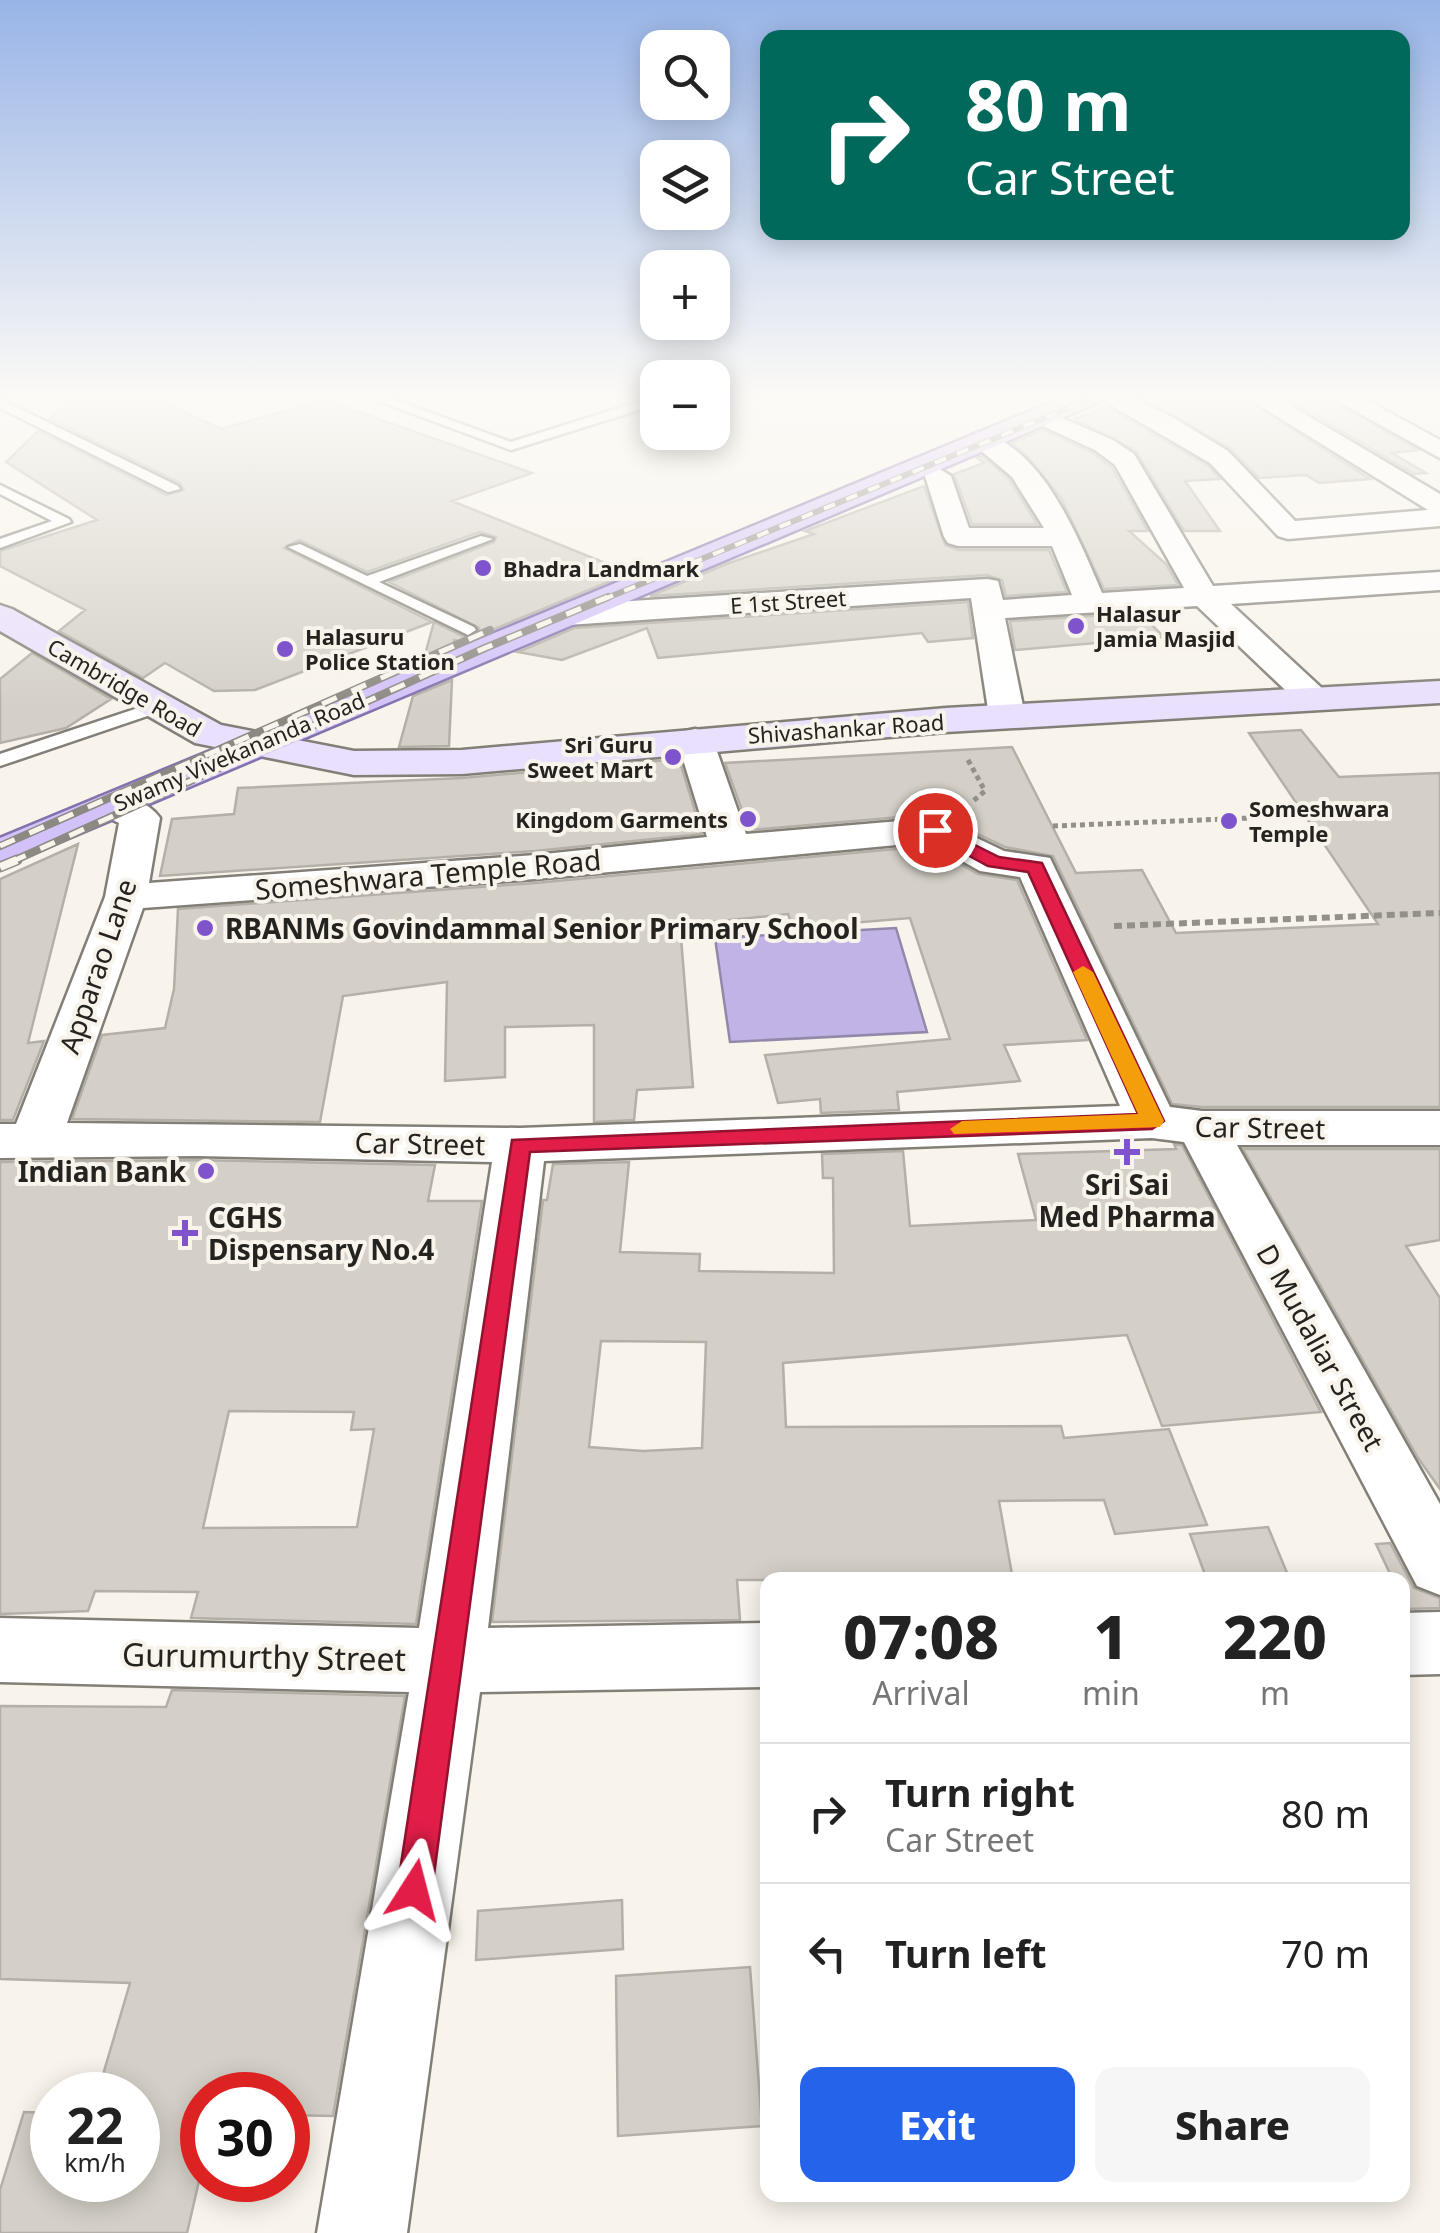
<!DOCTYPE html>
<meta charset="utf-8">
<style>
:root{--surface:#fff;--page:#f6f6f6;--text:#222;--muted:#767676;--line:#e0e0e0;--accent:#2563eb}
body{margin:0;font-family:"Noto Sans",sans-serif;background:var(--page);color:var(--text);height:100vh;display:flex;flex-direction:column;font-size:38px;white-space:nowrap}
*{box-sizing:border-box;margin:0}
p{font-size:32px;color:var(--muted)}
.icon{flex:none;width:55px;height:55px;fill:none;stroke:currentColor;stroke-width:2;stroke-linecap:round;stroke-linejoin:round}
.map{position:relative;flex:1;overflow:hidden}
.panel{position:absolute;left:760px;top:1572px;width:650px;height:630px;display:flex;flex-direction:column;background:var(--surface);border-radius:20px;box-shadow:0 5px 25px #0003}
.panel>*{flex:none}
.hud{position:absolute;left:760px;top:30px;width:650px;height:210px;border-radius:20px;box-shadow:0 5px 25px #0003;background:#00695c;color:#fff;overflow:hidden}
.buttons{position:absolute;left:640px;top:30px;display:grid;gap:20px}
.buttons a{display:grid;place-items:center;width:90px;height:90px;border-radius:20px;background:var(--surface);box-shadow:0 5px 25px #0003;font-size:50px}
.speed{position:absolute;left:30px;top:2072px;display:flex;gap:20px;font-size:50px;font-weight:700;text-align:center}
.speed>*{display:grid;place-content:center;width:130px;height:130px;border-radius:50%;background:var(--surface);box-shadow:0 5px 25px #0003;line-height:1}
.speed small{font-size:25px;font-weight:400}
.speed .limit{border:15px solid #d22;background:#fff;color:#111}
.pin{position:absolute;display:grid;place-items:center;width:85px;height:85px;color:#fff;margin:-42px;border:5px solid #fff;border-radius:50%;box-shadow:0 2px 10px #0007}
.me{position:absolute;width:110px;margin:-55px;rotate:9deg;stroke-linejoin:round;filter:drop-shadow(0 0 8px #0008)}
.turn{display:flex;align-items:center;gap:35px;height:210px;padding:0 40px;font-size:45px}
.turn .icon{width:130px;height:130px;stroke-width:2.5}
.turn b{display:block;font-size:70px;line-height:85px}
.eta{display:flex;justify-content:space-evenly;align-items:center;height:170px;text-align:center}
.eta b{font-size:60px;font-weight:800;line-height:70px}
.button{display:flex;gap:20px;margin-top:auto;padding:20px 40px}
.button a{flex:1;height:115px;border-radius:20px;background:var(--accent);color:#fff;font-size:40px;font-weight:800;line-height:115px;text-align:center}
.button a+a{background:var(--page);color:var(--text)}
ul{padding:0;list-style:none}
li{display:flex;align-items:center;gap:30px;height:140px;padding:0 40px;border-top:2px solid var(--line)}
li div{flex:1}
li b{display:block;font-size:38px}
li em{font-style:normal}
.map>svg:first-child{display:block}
</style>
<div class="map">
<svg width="1440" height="2233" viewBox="0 0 1440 2233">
<rect width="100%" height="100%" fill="#f8f4eb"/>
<path fill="#c1b3e5" stroke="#9288aa" stroke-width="2.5" d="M 896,928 L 927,1032 L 730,1042 L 715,938 Z"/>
<path fill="#d4d0c7" stroke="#b4b0a8" stroke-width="2.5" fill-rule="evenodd" d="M 73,397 L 152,397 L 221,429 L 325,400 L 532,473 L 452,501 L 630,573 L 463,642 L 454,640 L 453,646 L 424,658 L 434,622 L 466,638 L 478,633 L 479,628 L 389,582 L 494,542 L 496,537 L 480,532 L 367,572 L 299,540 L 284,548 L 432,622 L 255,690 L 214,691 L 165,663 L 143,678 L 59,631 L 85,610 L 0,566 L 0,551 L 97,520 L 6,462 L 38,431 L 166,495 L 184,490 L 180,483 L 50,419 Z
M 1140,397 L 1242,397 L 1370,479 L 1319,483 L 1306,475 L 1259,478 L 1230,448 Z
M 1284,397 L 1326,397 L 1418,450 L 1392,453 L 1426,473 L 1414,474 Z
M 1107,407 L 1208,466 L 1220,479 L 1185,481 L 1220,531 L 1184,531 L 1136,451 L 1074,419 Z
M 1043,430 L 1093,453 L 1112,468 L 1148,531 L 1129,531 L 1166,564 L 1178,585 L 1104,589 L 1061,498 L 1027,456 L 1012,443 Z
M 982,456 L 1009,479 L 1037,524 L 972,524 L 954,474 L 984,463 L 977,458 Z
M 924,486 L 945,545 L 958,550 L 1049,550 L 1067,592 L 1006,596 L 1002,580 L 987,575 L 650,596 L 729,563 L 814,534 L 805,531 Z
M 968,602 L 973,638 L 928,642 L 922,633 L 658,658 L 647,628 L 562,660 L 518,652 L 574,628 Z
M 1140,613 L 1164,637 L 1015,650 L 1010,621 Z
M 32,653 L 111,699 L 66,728 L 0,743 L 0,679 Z
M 452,680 L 449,746 L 399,747 L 413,696 Z
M 1301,730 L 1339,777 L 1440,773 L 1440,1107 L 1202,1107 L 1172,1104 L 1053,856 L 1005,847 L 935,814 L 749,830 L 725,763 L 1012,747 L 1076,873 L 1142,870 L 1176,933 L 1378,924 L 1249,733 Z
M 679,759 L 702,834 L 535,851 L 160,876 L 172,819 L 234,814 L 238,788 L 462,778 Z
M 78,844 L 28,1043 L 44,1041 L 13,1120 L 0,1120 L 0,879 Z
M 927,846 L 978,874 L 1017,880 L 1087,1040 L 1004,1045 L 1020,1081 L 897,1092 L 899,1110 L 821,1113 L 820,1099 L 778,1103 L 765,1055 L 950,1039 L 910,918 L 793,928 L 788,914 L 680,925 L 693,1087 L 637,1090 L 634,1120 L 594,1122 L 594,1025 L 505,1027 L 505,1077 L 445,1081 L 447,982 L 343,996 L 320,1122 L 72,1119 L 102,1035 L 165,1028 L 174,989 L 178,909 L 535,883 Z
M 1174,1144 L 1182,1145 L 1321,1412 L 1162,1426 L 1127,1335 L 783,1363 L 786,1427 L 1061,1426 L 1064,1438 L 1169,1429 L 1207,1525 L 1115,1534 L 1104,1500 L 999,1501 L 1013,1580 L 737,1580 L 740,1620 L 492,1622 L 543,1200 L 547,1200 L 553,1164 L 629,1162 L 620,1252 L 700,1254 L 699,1271 L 834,1273 L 833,1178 L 823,1178 L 822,1154 L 903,1151 L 910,1226 L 1036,1220 L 1018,1154 L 1176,1149 ZM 601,1341 L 706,1342 L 702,1448 L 643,1451 L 589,1447 Z
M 1243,1149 L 1440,1149 L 1440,1240 L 1406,1246 L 1440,1298 L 1440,1489 L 1418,1458 Z
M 197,1160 L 435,1165 L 428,1201 L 482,1201 L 416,1624 L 191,1618 L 198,1592 L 95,1591 L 88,1611 L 0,1614 L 0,1162 ZM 229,1411 L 354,1412 L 351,1430 L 374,1429 L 357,1527 L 203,1528 Z
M 1268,1527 L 1290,1580 L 1207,1580 L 1190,1534 Z
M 1390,1543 L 1414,1588 L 1440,1598 L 1440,1608 L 1406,1609 L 1402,1580 L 1393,1580 L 1376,1544 Z
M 172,1690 L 405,1696 L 333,2116 L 288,2115 L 288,2095 L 202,2095 L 202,2168 L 187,2233 L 0,2233 L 0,2190 L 24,2112 L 52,2113 L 52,2180 L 138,2180 L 138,2095 L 97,2095 L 130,1983 L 0,1979 L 0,1706 L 166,1707 Z
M 622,1900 L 623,1949 L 476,1960 L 478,1911 Z
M 750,1967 L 762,2126 L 618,2136 L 616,1976 Z"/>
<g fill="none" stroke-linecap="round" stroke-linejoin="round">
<defs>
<path id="lane" d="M 368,397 L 387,397 L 511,442 L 654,397 L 658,397 L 658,404 L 511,450 Z
M 0,399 L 178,486 L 180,489 L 168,492 L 0,408 Z
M 0,485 L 69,519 L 71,522 L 0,548 L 0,539 L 52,521 L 0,494 Z
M 481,536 L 493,539 L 379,582 L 474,627 L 476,630 L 468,635 L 288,547 L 300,544 L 367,576 Z
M 159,701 L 165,702 L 165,710 L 0,766 L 0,754 Z"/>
<path id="street" d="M 1097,397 L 1130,397 L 1172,417 L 1228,451 L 1295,521 L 1428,510 L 1246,397 L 1276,397 L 1440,494 L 1440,526 L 1288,539 L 1278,536 L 1210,463 Z
M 1330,397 L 1361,397 L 1440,440 L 1440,458 Z
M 1043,410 L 1113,440 L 1134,454 L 1213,586 L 1440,572 L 1440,590 L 1231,604 L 1326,692 L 1331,699 L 1326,706 L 1314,709 L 1302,706 L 1197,606 L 1005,618 L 1025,716 L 1020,724 L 1007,727 L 994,724 L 989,716 L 971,598 L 567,625 L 556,622 L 551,615 L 556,608 L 567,605 L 987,579 L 998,581 L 1003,600 L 1072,595 L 1052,546 L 958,546 L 948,543 L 944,537 L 925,476 L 938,468 L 951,476 L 969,528 L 1044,528 L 1012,477 L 971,442 L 984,434 C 1044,449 1080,542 1102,593 L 1184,588 L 1115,465 L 1095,450 L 1034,422 L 1031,417 Z
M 695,729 L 708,732 L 713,740 L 746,834 L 935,818 L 1004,851 L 1050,858 L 1170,1107 L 1202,1111 L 1440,1111 L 1440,1145 L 1237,1145 L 1440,1504 L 1440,1595 L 1417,1586 L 1184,1142 L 1152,1138 L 544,1161 L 488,1628 L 768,1623 L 768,1687 L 480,1692 L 407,2233 L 317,2233 L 409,1692 L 0,1682 L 0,1618 L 419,1628 L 492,1162 L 197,1156 L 0,1158 L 0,1124 L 16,1124 L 105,897 L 119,823 L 99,813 L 94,805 L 99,797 C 120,792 147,800 160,818 L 149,883 L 535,855 L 707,837 L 677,740 L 682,732 ZM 928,842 L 980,871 L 1020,877 L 1120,1106 L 520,1128 L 67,1123 L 143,908 L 535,879 Z
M 1440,1612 L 1440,1674 L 1402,1675 L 1402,1613 Z"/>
<path id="secondary" d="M 0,605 L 12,609 L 221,725 L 354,751 L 462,750 L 946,708 L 1440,681 L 1440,703 L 946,732 L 462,774 L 354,775 L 195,743 L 0,631 Z"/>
<path id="primary" d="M 1064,397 L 1101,397 L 1097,403 L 0,867 L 0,838 Z"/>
</defs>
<use href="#lane" stroke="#837f77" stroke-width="5"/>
<use href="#street" stroke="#837f77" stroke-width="5"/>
<use href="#secondary" stroke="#837f77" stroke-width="5"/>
<use href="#primary" stroke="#8370ac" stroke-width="5"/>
<path stroke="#93908a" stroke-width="5" stroke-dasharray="5 4" stroke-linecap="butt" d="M 968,760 L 985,791 L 972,802
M 1053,826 L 1251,818"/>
<path stroke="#93908a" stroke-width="6" stroke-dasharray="8 5" stroke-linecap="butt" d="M 1114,926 L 1440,913"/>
<use href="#lane" fill="#fff" fill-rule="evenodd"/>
<use href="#street" fill="#fff" fill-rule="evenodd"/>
<use href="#secondary" fill="#e9e0fd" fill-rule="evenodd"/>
<use href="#primary" fill="#d3c2fa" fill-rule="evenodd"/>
<defs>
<path id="rail-far2" d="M 602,600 L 1095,397"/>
<path id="rail-far1" d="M 0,846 L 490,630
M 11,862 L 485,648 L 608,597"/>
<path id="rail" d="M 0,867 L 17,860"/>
</defs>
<use href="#rail-far2" stroke="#8c8983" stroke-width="6"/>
<use href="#rail-far1" stroke="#8c8983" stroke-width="8"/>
<use href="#rail" stroke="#8c8983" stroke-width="11"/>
<use href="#rail-far2" stroke="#f8f4eb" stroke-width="4" stroke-dasharray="12" stroke-linecap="butt"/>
<use href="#rail-far1" stroke="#f8f4eb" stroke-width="5" stroke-dasharray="16" stroke-linecap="butt"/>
<use href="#rail" stroke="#f8f4eb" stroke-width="8" stroke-dasharray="21" stroke-linecap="butt"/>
</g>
<linearGradient id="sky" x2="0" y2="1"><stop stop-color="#98b4e7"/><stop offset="0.56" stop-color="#fcfaf6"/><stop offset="1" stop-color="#fcfaf6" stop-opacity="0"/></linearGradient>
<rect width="1440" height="710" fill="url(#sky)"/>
<path fill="#e11d48" stroke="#92132f" stroke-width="2.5" d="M 935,825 L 999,857 L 1042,863 L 1164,1121 L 1152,1129 L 530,1152 L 432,1890 L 427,1902 L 414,1907 L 402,1902 L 397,1890 L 512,1140 L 1138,1114 L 1028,872 L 988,866 L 929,834 L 926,830 Z"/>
<path fill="#f59e0b" d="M 1083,966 L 1093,972 L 1164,1121 L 1160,1127 L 954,1134 L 950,1129 L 962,1121 L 1138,1114 L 1073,972 Z"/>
<g fill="#7f53cc" stroke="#f8f4eb" stroke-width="4">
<circle cx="483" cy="568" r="10"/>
<circle cx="1076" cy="626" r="10"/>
<circle cx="285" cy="649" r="10"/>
<circle cx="673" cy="757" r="10"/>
<circle cx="748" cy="819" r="10"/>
<circle cx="1229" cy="821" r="10"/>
<circle cx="205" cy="928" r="10"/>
<path d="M1122 1137h10v10h10v10h-10v10h-10v-10h-10v-10h10z"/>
<circle cx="206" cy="1171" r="10"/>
<path d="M180 1218h10v10h10v10h-10v10h-10v-10h-10v-10h10z"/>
</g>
<g text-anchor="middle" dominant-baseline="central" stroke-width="8" stroke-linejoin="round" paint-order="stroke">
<g font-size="22" font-weight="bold" fill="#242320" stroke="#f8f4eb" text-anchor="start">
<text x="503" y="568">Bhadra Landmark</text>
<text x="1096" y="613">Halasur<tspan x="1096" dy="25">Jamia Masjid</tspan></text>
<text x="305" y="636">Halasuru<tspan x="305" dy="25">Police Station</tspan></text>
<text x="653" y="744" text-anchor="end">Sri Guru<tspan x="653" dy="25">Sweet Mart</tspan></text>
<text x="1249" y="808">Someshwara<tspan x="1249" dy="25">Temple</tspan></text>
<text x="728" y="819" text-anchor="end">Kingdom Garments</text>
</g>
<g font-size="22" fill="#242320" stroke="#f8f4eb">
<text transform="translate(788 601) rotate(-4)">E 1st Street</text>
<text transform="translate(125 687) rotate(30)">Cambridge Road</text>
<text transform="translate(846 728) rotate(-4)">Shivashankar Road</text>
<text transform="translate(239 751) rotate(-23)">Swamy Vivekananda Road</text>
</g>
<g font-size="28" fill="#242320" stroke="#f8f4eb">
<text transform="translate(428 874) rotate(-5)">Someshwara Temple Road</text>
<text transform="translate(97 966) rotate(-71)">Apparao Lane</text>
<text transform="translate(1260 1127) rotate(1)">Car Street</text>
<text transform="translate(420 1143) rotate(1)">Car Street</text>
<text transform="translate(1321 1347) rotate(61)">D Mudaliar Street</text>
</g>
<g font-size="28" font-weight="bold" fill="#242320" stroke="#f8f4eb" text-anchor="start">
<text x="225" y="928">RBANMs Govindammal Senior Primary School</text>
<text x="186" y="1171" text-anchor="end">Indian Bank</text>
<text x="1127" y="1184" text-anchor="middle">Sri Sai<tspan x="1127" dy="32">Med Pharma</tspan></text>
<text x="208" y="1217">CGHS<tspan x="208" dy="32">Dispensary No.4</tspan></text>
</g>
<g font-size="32" fill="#242320" stroke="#f8f4eb">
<text transform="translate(264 1656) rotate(1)">Gurumurthy Street</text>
</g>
</g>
</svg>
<div class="buttons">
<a><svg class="icon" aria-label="search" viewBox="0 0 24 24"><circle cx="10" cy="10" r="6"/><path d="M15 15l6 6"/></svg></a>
<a><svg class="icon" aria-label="layers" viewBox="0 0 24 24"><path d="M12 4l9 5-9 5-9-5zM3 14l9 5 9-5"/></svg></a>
<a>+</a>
<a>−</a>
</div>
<div class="speed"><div>22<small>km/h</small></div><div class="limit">30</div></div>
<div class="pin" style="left:935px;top:830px;background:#d93025"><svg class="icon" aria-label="arrive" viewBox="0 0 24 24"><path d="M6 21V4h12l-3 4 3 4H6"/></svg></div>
<svg class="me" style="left:414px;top:1890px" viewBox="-20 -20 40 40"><path d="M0-17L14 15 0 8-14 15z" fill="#e11d48" stroke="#fff" stroke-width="4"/></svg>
<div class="hud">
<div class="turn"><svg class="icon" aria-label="right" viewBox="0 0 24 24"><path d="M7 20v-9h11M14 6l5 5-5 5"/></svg><div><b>80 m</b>Car Street</div></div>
</div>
<section class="panel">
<div class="eta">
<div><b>07:08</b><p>Arrival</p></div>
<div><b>1</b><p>min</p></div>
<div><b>220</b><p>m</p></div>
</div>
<ul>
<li><svg class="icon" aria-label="right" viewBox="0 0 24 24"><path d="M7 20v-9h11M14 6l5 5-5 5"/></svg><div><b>Turn right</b><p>Car Street</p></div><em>80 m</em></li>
<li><svg class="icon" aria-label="left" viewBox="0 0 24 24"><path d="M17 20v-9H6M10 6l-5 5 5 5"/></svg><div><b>Turn left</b></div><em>70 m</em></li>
</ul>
<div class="button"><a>Exit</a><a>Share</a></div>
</section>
</div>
